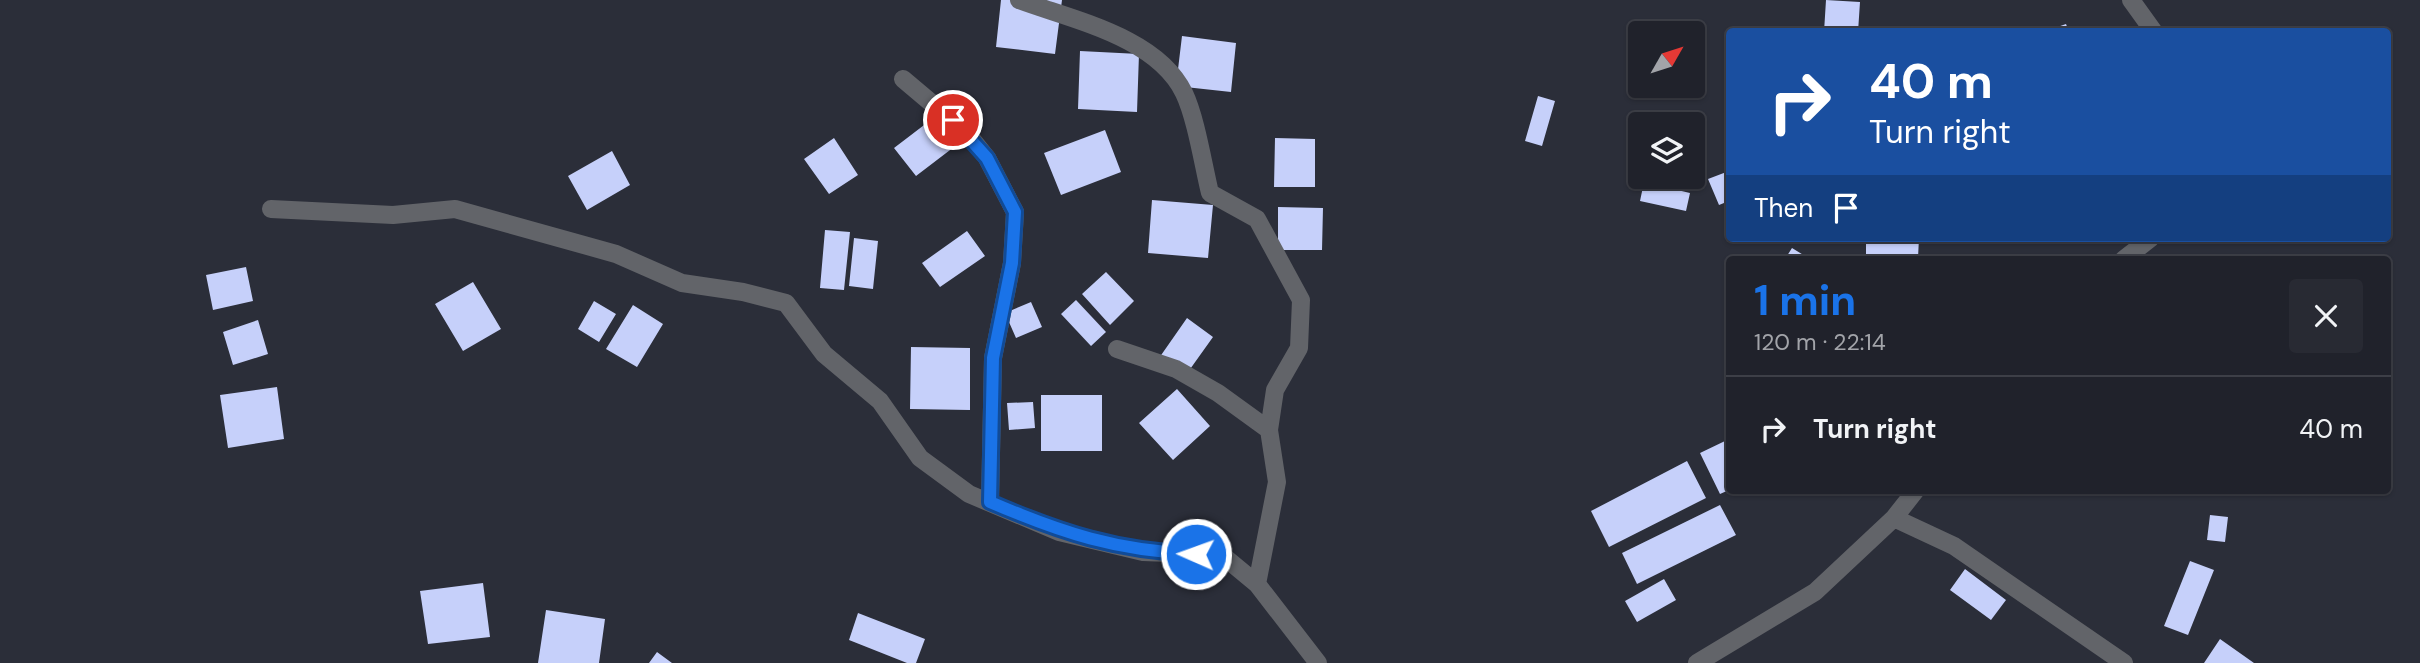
<!DOCTYPE html>
<meta charset="utf-8">
<style>
:root{--surface:#20222b;--page:#282a33;--text:#f1f3f6;--muted:#a2a4a9;--line:#3d3f47;--accent:#1a73e8}
body{margin:0;font-family:"DM Sans",sans-serif;background:var(--page);color:var(--text);height:100vh;display:flex;flex-direction:column;font-size:26px;white-space:nowrap}
*{box-sizing:border-box;margin:0}
p{font-size:23px;color:var(--muted)}
.icon{flex:none;width:38px;height:38px;fill:none;stroke:currentColor;stroke-width:2;stroke-linecap:round;stroke-linejoin:round}
.map{position:relative;flex:1;overflow:hidden}
.side{position:absolute;left:1726px;top:256px;width:665px;height:238px;display:flex;flex-direction:column;background:var(--surface);border-radius:7px;box-shadow:0 2px 5px #0004,0 0 0 2px var(--line)}
.side>*{flex:none}
.guide{position:absolute;left:1726px;top:28px;width:665px;height:214px;border-radius:7px;box-shadow:0 2px 5px #0004,0 0 0 2px var(--line);background:#1a4fa0;color:#fff;overflow:hidden}
.needle{width:46px;rotate:51deg}
.fabs{position:absolute;left:1628px;top:21px;display:grid;gap:14px}
.fabs a{display:grid;place-items:center;width:77px;height:77px;border-radius:7px;background:var(--surface);box-shadow:0 2px 5px #0004,0 0 0 2px var(--line);font-size:35px}
.pin{position:absolute;display:grid;place-items:center;width:60px;height:60px;color:#fff;margin:-30px;border:4px solid #fff;border-radius:50%;box-shadow:0 2px 7px #0007}
.me{position:absolute;width:77px;margin:-38px;rotate:272deg;stroke-linejoin:round;filter:drop-shadow(0 0 5px #0008)}
.turn{display:flex;align-items:center;gap:24px;height:147px;padding:0 28px;font-size:32px}
.turn .icon{width:91px;height:91px;stroke-width:2.5}
.turn b{display:block;font-size:49px;line-height:60px}
.then{display:flex;align-items:center;height:66px;padding:0 28px;background:#0003;gap:14px;font-size:26px}
.round{display:grid;place-items:center;flex:none;width:74px;height:74px;border-radius:7px;background:var(--page)}
.summary{display:flex;align-items:center;justify-content:space-between;height:119px;padding:0 28px}
h1{font-size:42px;font-weight:700;line-height:52px;color:var(--accent)}
ul{padding:0;list-style:none}
li{display:flex;align-items:center;gap:21px;height:105px;padding:0 28px;border-top:2px solid var(--line)}
li div{flex:1}
li b{display:block;font-size:26px}
li em{font-style:normal}
.map>svg:first-child{display:block}
</style>
<div class="map">
<svg width="2420" height="663" viewBox="0 0 2420 663">
<rect width="100%" height="100%" fill="#2b2e39"/>
<path fill="#c6d0fa" d="M 1001,0 L 1062,0 L 1055,54 L 996,47 Z
M 1826,0 L 1860,2 L 1858,32 L 1824,32 Z
M 2066,24 L 2069,32 L 2046,32 L 2046,31 Z
M 1182,36 L 1236,43 L 1231,92 L 1176,86 Z
M 1080,51 L 1139,54 L 1137,112 L 1078,109 Z
M 1538,96 L 1555,101 L 1542,146 L 1525,141 Z
M 932,119 L 954,147 L 916,176 L 894,148 Z
M 1105,130 L 1121,172 L 1061,195 L 1044,153 Z
M 834,138 L 858,175 L 829,194 L 804,159 Z
M 1275,138 L 1315,139 L 1315,187 L 1274,187 Z
M 612,151 L 630,185 L 587,210 L 568,176 Z
M 1729,171 L 1729,201 L 1719,205 L 1708,179 Z
M 1644,182 L 1690,193 L 1686,211 L 1640,201 Z
M 1152,200 L 1213,205 L 1208,258 L 1148,253 Z
M 1278,207 L 1323,208 L 1322,250 L 1278,250 Z
M 825,230 L 850,232 L 844,290 L 820,288 Z
M 967,231 L 985,256 L 940,287 L 922,263 Z
M 854,238 L 878,241 L 873,289 L 849,286 Z
M 1866,238 L 1919,238 L 1918,258 L 1866,255 Z
M 1792,248 L 1810,259 L 1785,259 Z
M 246,267 L 253,301 L 213,310 L 206,275 Z
M 1106,272 L 1134,301 L 1110,325 L 1082,294 Z
M 473,282 L 501,329 L 463,351 L 435,304 Z
M 1076,300 L 1106,332 L 1091,346 L 1061,314 Z
M 594,301 L 616,314 L 599,342 L 578,329 Z
M 1031,302 L 1042,327 L 1016,338 L 1005,313 Z
M 633,305 L 663,324 L 637,367 L 606,349 Z
M 1187,318 L 1213,337 L 1183,379 L 1157,361 Z
M 258,320 L 268,354 L 233,365 L 223,332 Z
M 911,347 L 970,348 L 970,410 L 910,409 Z
M 277,387 L 284,439 L 228,448 L 220,395 Z
M 1177,389 L 1210,426 L 1173,460 L 1139,423 Z
M 1041,395 L 1102,395 L 1102,451 L 1041,451 Z
M 1033,402 L 1035,428 L 1009,430 L 1007,403 Z
M 1725,441 L 1729,449 L 1729,490 L 1720,494 L 1700,453 Z
M 1687,461 L 1706,498 L 1609,547 L 1591,511 Z
M 1720,505 L 1736,535 L 1637,584 L 1622,553 Z
M 2210,515 L 2228,517 L 2225,542 L 2207,540 Z
M 2190,561 L 2214,570 L 2188,635 L 2164,626 Z
M 1965,569 L 2006,600 L 1991,620 L 1950,590 Z
M 1664,579 L 1676,600 L 1637,622 L 1625,601 Z
M 483,583 L 490,637 L 428,644 L 420,591 Z
M 546,610 L 605,619 L 599,663 L 538,663 Z
M 858,613 L 925,639 L 916,663 L 907,663 L 849,640 Z
M 2220,639 L 2254,663 L 2204,663 Z
M 657,652 L 672,663 L 649,663 Z"/>
<g fill="none" stroke-linecap="round" stroke-linejoin="round">
<path stroke="#626469" stroke-width="18" d="M 1019,0 C 1073,20 1157,37 1184,93 C 1196,118 1203,164 1210,193 L 1257,219 L 1301,300 L 1299,348 L 1275,390 L 1269,430 L 1277,482 L 1257,584
M 2131,0 L 2154,32
M 903,79 L 967,133 L 987,158 L 1015,212 L 1012,263 L 993,358 L 990,502
M 271,209 L 393,215 L 455,209 L 616,254 L 682,283 L 743,292 L 786,303 L 824,354 L 880,401 L 920,458 L 969,494 L 1059,532 L 1143,552 L 1222,555 L 1257,584 L 1318,663
M 2124,259 L 2151,238
M 1117,349 L 1176,369 L 1218,393 L 1269,430
M 1894,518 L 1954,546 L 2124,663
M 1697,663 L 1815,592 L 1894,518 L 1916,490"/>
</g>
<g fill="none" stroke-linecap="round" stroke-linejoin="round">
<defs>
<path id="route" d="M 953,120 L 987,158 L 1015,212 L 1012,263 L 993,358 L 990,502 C 1062,533 1117,551 1196,554"/>
</defs>
<use href="#route" stroke="#114b97" stroke-width="18"/>
<use href="#route" stroke="#1a73e8" stroke-width="12"/>
</g>
</svg>
<div class="fabs">
<a><svg class="needle" viewBox="-14 -14 28 28"><path d="M0-13l5 13h-10z" fill="#e53935"/><path d="M0 13l5-13h-10z" fill="#a2a4a9"/></svg></a>
<a><svg class="icon" aria-label="layers" viewBox="0 0 24 24"><path d="M12 4l9 5-9 5-9-5zM3 14l9 5 9-5"/></svg></a>
</div>
<div class="pin" style="left:953px;top:120px;background:#d93025"><svg class="icon" aria-label="arrive" viewBox="0 0 24 24"><path d="M6 21V4h12l-3 4 3 4H6"/></svg></div>
<svg class="me" style="left:1196px;top:554px" viewBox="-20 -20 40 40"><circle r="17" fill="#1a73e8" stroke="#fff" stroke-width="3"/><path d="M0-11L8 9 0 5-8 9z" fill="#fff"/></svg>
<div class="guide">
<div class="turn"><svg class="icon" aria-label="right" viewBox="0 0 24 24"><path d="M7 20v-9h11M14 6l5 5-5 5"/></svg><div><b>40 m</b>Turn right</div></div>
<div class="then">Then<svg class="icon" aria-label="arrive" viewBox="0 0 24 24"><path d="M6 21V4h12l-3 4 3 4H6"/></svg></div>
</div>
<section class="side">
<div class="summary"><div><h1>1 min</h1><p>120 m · 22:14</p></div><a class="round"><svg class="icon" aria-label="close" viewBox="0 0 24 24"><path d="M6 6l12 12M18 6L6 18"/></svg></a></div>
<ul>
<li><svg class="icon" aria-label="right" viewBox="0 0 24 24"><path d="M7 20v-9h11M14 6l5 5-5 5"/></svg><div><b>Turn right</b></div><em>40 m</em></li>
</ul>
</section>
</div>
